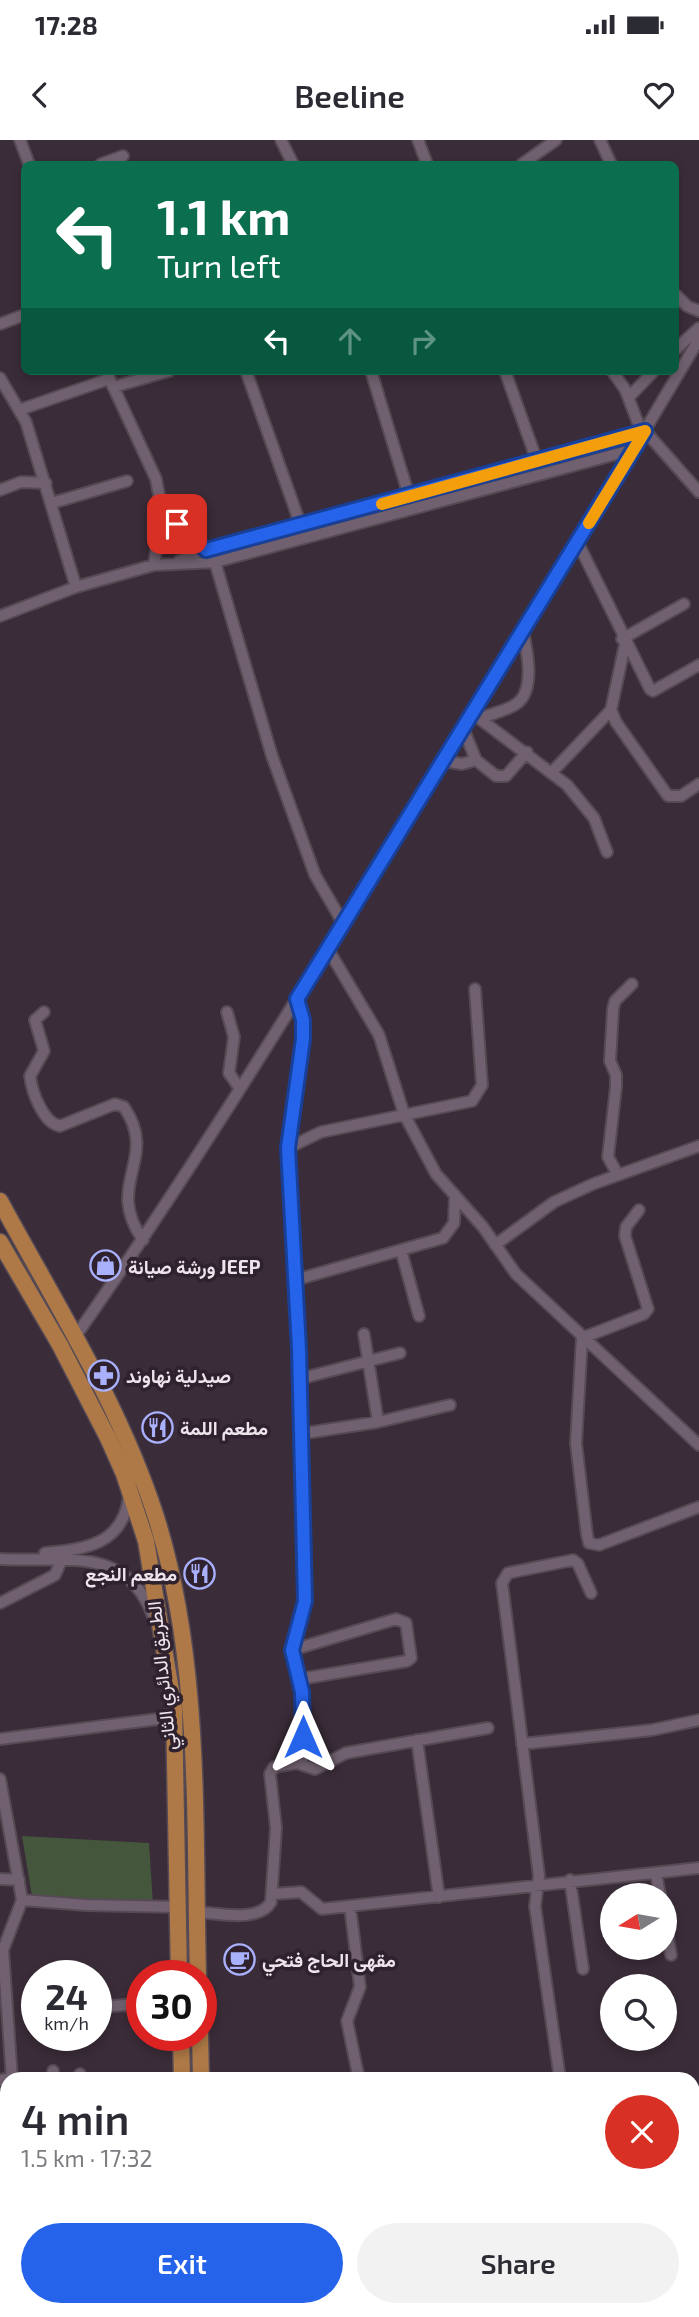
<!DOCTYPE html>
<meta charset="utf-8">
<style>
:root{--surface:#fff;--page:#f2f2f3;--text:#2b2b33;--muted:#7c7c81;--accent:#2563eb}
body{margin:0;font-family:"Exo 2",Vazirmatn,sans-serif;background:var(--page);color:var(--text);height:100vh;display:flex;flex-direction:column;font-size:26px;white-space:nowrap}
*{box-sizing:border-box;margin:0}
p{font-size:23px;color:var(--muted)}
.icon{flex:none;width:38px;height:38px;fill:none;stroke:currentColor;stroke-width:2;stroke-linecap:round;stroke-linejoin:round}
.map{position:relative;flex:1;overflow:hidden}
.drawer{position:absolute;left:0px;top:1932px;width:700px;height:245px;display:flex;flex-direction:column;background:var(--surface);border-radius:21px 21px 0 0;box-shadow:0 4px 10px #0003}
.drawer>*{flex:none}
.guide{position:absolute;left:21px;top:21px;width:658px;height:214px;border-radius:10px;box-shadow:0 4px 10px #0003;background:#0b6e4f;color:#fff;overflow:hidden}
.needle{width:46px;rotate:259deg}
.tools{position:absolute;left:600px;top:1743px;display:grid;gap:14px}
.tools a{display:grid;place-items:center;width:77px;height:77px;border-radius:50%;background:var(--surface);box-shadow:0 4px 10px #0003;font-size:35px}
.speed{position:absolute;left:21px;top:1820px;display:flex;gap:14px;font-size:35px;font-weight:700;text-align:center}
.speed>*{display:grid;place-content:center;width:91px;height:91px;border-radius:50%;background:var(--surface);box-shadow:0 4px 10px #0003;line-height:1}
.speed small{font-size:18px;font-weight:400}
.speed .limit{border:10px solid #d22;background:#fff;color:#111}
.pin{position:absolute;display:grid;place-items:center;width:60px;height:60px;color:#fff;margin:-30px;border-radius:14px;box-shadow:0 4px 10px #0006}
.me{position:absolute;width:77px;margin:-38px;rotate:0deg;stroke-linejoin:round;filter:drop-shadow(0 0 5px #0008)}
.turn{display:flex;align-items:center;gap:24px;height:147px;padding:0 21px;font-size:32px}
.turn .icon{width:91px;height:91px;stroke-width:2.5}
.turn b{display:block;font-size:49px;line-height:60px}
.lanes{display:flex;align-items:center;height:66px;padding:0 21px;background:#0003;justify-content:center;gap:35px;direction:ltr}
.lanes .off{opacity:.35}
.round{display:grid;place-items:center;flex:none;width:74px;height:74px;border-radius:37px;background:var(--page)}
.headline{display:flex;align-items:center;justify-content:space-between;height:119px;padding:0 21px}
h1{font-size:42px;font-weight:600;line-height:52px}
.action{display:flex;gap:14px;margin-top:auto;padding:14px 21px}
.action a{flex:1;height:80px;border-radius:42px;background:var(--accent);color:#fff;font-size:28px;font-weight:600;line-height:80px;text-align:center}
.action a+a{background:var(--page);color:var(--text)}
.status{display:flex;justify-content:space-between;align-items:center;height:49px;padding:0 35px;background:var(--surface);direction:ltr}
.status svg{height:19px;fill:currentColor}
header{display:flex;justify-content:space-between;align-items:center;height:91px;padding:0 21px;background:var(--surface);font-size:32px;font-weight:600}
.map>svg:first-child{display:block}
</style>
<div class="status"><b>17:28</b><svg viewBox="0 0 49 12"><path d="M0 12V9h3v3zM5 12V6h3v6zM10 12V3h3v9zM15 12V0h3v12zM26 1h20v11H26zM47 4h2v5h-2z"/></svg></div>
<header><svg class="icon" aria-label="back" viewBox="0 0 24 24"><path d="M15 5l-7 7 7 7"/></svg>Beeline<svg class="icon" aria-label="heart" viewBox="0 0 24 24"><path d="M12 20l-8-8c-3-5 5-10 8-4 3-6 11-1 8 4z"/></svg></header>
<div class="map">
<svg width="699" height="2177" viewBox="0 0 699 2177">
<rect width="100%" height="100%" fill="#3a2c38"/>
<path fill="#44563c" d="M 22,1696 L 149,1703 L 153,1764 L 36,1759 L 32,1756 Z"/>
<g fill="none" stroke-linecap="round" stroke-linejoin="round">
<defs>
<path id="minor" d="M 20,0 L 29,24
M 281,0 L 293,24
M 418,0 L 427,24
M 600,0 L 611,24
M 101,24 L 123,16
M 522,24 L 556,0
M 676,155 L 687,166 L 699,171
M 0,184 L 24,175
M 699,199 L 578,403 L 650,549 L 653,551 L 699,525
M 676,209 L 699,188
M 106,231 L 156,339 L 162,371 L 154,425
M 246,231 L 301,386
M 371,231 L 409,356
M 505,231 L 537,321
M 612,231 L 625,249 L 638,283 L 699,352
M 0,238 L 26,282 L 76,447
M 113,247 L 169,231
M 629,257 L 654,231
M 19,270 L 109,239
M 0,350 L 21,342 L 46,343
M 52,363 L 127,341
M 162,371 L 206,409
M 179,421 L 206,409 L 645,291
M 215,422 L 272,616 L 315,735 L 343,783
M 0,476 L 76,447 L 154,425 L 215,422 L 635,309
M 622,499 L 684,464
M 625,504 L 611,570 L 616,582 L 668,656 L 681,656 L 699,644
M 472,573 L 567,645 L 594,678 L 607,712
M 480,578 C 491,574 506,571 516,564 C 536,551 527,510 523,491
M 463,588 L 476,620 L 496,636 L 506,636 L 527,612
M 444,621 L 462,624 L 476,620
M 553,631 L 611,570
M 328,809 L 379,895 L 404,974 L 436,1034 L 483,1087 L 516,1134 L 699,1305
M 297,859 L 303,879 L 303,899 L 288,1008 L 299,1209 L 305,1441 L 305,1461 L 292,1510 L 304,1569 L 302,1624
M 44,872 L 35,880 L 44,911 L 30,936 C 32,952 43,983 60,986 L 115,964 L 124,967 C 160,1020 103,1043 143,1100
M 227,872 L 234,897 L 229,933 L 240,949
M 288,1008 L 321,992 L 472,961 L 482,945 L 475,849
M 618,1035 L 608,1017 L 616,947 L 616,935 L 610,921 L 613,869 L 615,861 L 632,844
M 639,1070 L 626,1087 L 625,1096 L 648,1169 L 644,1174 L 582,1198 L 576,1303 L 587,1395 L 589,1403 L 599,1405 L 699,1367
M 495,1105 L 554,1062 L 593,1044 L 699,1006
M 401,1110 L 419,1176
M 295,1140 L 443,1098 L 454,1083 L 455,1055
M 364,1194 L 378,1282
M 75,1197 C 255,941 410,668 578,403
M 299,1239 L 400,1213
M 299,1294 L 378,1282 L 450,1265
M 45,1413 C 87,1409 123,1404 129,1356
M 0,1419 C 64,1423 128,1403 154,1479
M 0,1463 L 55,1435 L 62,1419
M 292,1510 L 396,1479 L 406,1483 L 411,1518 L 407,1521 L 300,1539
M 0,1599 L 174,1577
M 417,1600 L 439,1757
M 522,1604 L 652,1590 L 699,1580
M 0,1639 L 22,1760 L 3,1810 L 0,1812
M 656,1734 L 660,1755
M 0,1739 L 19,1740
M 570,1740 L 583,1829
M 273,1754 L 301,1752 L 322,1769 L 699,1728
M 22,1760 L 86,1765 L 178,1767
M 350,1766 L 360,1847 L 347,1881 L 359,1939
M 196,1772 C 217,1773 259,1783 271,1762 L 276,1688 L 270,1634 L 274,1627 L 297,1623 L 315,1629 L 346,1613 L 488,1588
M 665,1782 L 671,1815
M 3,1810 L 12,1939
M 96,1867 L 142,1864
M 53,1931 L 54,1939
M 80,1934 L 81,1939
M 560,1939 L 535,1766 L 539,1736 L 502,1443 L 508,1433 L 573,1420 L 578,1424 L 591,1453
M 0,1940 L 7,1939
M 693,1979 L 699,1978
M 0,2010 L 7,2008
M 0,2048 L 1,2058
M 693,2104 L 699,2102
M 86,2170 L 87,2177
M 28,2177 L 44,2177
M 679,2177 L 699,2173"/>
<path id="highway" d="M 0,1061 C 55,1163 119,1263 155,1374 C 202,1519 194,1685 198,1836
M 0,1102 L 60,1205 L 108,1298 L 124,1334 L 146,1401 L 174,1568 L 179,1836
M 181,1895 L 182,1939
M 200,1895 L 201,1939
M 189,2170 L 190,2177
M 208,2170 L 208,2177"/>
</defs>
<use href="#minor" stroke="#564a54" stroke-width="14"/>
<use href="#highway" stroke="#564a54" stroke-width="19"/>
<use href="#minor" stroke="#716170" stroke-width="10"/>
<use href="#highway" stroke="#ae7946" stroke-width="16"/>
</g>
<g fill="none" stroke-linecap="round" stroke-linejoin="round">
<defs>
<path id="route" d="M 177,384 L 206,410 L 645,291 L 297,859 L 303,880 L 303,899 L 288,1008 L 299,1209 L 305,1461 L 292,1510 L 302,1552 L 303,1597"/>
</defs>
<use href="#route" stroke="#184099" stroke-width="18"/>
<use href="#route" stroke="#2563eb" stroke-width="12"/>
<path stroke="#f59e0b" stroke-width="12" d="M 382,364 L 645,291 L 589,383"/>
</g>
<defs>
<symbol id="shop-ring" viewBox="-11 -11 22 22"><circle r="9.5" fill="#2f222e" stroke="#a9b0fc" stroke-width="1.5"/><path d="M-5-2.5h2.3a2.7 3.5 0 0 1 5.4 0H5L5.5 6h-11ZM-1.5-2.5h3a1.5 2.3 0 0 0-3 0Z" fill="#a9b0fc"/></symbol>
<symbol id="pharmacy-ring" viewBox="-11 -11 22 22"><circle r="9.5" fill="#2f222e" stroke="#a9b0fc" stroke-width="1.5"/><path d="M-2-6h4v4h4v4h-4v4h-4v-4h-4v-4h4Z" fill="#a9b0fc"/></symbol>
<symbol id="restaurant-ring" viewBox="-11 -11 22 22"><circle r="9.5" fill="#2f222e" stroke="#a9b0fc" stroke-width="1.5"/><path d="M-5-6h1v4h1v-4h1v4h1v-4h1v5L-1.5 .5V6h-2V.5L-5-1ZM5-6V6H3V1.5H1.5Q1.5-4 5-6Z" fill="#a9b0fc"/></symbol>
<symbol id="cafe-ring" viewBox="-11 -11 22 22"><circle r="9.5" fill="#2f222e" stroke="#a9b0fc" stroke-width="1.5"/><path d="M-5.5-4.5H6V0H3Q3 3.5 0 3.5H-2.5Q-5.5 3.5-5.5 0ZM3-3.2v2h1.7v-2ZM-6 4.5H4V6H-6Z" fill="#a9b0fc"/></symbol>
</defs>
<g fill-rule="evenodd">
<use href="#shop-ring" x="88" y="1108" width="35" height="35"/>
<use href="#pharmacy-ring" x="86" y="1218" width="35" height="35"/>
<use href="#restaurant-ring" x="140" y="1270" width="35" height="35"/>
<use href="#restaurant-ring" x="182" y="1416" width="35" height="35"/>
<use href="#cafe-ring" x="222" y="1802" width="35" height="35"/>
</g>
<g text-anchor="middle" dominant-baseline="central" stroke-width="7" stroke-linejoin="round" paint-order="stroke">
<g font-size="19" font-weight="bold" fill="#eee4ec" stroke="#2f222e" text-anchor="start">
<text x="128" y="1126">ورشة صيانة JEEP</text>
<text x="126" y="1235">صيدلية نهاوند</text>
<text x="180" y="1287">مطعم اللمة</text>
<text x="177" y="1433" text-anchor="end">مطعم النجع</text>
<text x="262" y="1819">مقهى الحاج فتحي</text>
</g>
<g font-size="19" fill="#eee4ec" stroke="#2f222e">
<text transform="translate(161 1536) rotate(-96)">الطريق الدائري الثاني</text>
</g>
</g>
</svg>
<div class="tools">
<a><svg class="needle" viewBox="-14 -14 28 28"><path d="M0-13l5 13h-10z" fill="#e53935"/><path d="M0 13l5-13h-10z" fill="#7c7c81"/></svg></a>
<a><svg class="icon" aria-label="search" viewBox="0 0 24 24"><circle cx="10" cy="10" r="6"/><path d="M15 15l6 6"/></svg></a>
</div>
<div class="speed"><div>24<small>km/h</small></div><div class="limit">30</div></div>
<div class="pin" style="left:177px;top:384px;background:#d93025"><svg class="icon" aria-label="arrive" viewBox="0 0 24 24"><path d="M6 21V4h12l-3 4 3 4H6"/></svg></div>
<svg class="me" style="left:303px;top:1597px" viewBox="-20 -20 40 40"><path d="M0-17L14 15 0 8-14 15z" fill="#2563eb" stroke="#fff" stroke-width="4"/></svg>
<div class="guide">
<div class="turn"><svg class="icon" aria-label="left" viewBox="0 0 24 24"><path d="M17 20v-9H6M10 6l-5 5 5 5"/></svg><div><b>1.1 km</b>Turn left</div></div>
<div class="lanes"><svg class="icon" aria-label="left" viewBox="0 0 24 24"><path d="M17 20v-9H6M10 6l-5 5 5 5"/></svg><svg class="icon off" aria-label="ahead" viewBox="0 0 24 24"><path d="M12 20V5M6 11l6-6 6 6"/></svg><svg class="icon off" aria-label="right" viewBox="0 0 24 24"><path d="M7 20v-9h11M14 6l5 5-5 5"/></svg></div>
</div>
<section class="drawer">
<div class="headline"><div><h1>4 min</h1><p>1.5 km · 17:32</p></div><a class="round" style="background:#d93025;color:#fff"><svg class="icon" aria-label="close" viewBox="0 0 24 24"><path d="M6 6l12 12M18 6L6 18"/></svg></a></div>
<div class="action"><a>Exit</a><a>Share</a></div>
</section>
</div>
